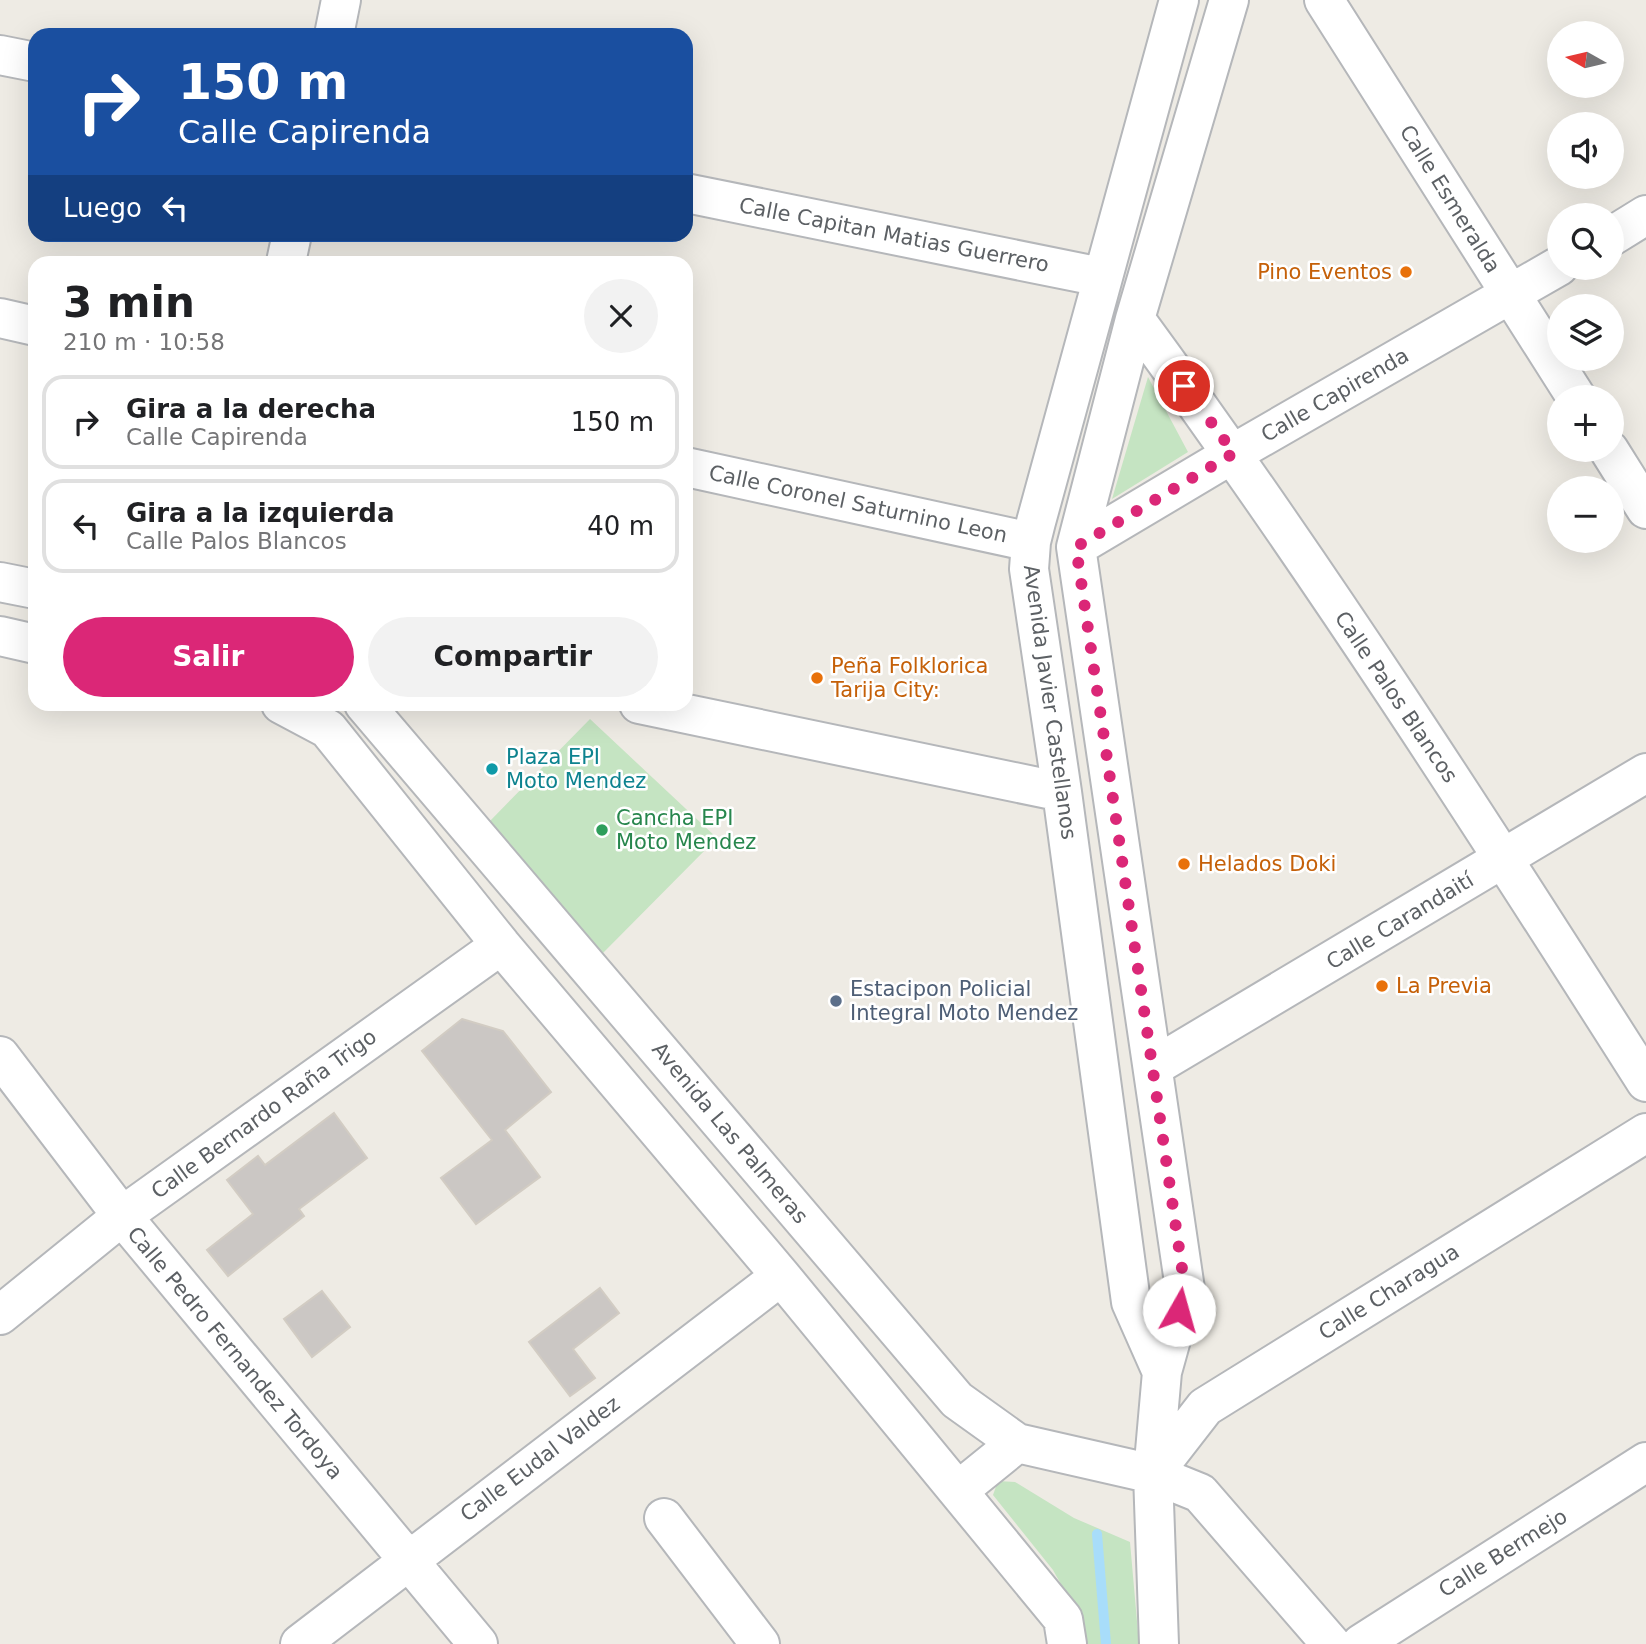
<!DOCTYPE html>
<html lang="es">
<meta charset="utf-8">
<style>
:root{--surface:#fff;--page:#f2f2f2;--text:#202124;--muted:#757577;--line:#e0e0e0;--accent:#db2777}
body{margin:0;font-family:"DejaVu Sans",sans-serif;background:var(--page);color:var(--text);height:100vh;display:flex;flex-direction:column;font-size:26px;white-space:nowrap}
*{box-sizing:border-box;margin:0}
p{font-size:23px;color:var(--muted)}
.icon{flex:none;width:38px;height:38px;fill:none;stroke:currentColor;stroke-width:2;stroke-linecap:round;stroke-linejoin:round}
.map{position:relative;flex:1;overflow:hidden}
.panel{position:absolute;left:28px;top:256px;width:665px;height:455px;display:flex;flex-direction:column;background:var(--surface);border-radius:21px;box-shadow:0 7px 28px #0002}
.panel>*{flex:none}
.hud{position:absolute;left:28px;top:28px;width:665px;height:214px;border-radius:21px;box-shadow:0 7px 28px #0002;background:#1a4fa0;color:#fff;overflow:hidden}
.needle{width:46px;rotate:278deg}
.controls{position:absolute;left:1547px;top:21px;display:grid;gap:14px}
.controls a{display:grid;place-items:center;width:77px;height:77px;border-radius:50%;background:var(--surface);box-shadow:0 7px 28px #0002;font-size:35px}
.pin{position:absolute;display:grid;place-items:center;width:60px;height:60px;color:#fff;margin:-30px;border:4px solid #fff;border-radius:50%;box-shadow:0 2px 7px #0007}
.me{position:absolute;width:77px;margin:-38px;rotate:7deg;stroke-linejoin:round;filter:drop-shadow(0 0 5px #0008)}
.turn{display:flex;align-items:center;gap:24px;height:147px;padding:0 35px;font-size:32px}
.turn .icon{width:91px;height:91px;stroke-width:2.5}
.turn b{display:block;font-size:49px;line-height:60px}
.then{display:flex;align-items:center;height:66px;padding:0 35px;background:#0003;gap:14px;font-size:26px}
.round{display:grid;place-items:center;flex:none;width:74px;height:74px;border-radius:37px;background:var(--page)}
.summary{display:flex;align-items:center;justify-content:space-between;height:119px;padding:0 35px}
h1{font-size:42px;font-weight:600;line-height:52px}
.cta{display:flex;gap:14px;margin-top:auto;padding:14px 35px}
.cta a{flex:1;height:80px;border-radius:42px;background:var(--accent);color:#fff;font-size:28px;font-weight:600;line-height:80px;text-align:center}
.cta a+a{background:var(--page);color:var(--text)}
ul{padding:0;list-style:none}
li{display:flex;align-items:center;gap:21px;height:94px;margin:0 14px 10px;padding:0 21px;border:4px solid var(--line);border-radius:21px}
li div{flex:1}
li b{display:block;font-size:26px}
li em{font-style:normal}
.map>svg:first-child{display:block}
</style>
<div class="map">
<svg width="1646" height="1644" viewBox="0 0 1646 1644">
<rect width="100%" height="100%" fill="#eeebe4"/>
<path fill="#c5e4c2" d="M 1148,377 L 1188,452 L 1112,499 Z
M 590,719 L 717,838 L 600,956 L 489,822 Z
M 998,1481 L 1015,1482 L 1074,1518 L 1130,1542 L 1139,1644 L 1083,1644 L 1081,1620 L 1053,1570 L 993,1495 Z"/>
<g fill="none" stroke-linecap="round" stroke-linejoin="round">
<path stroke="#a8ddfa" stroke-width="10" d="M 1097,1534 L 1106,1644"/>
</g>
<path fill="#cbc7c4" stroke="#d2ccc3" stroke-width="2" d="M 462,1019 L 503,1031 L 551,1092 L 505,1130 L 540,1177 L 476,1224 L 441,1178 L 492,1140 L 422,1051 Z
M 334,1113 L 367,1158 L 299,1209 L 304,1216 L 228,1276 L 207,1250 L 253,1214 L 227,1180 L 258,1156 L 265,1165 Z
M 600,1288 L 619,1313 L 573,1349 L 595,1378 L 570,1396 L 529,1342 Z
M 322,1291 L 350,1327 L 312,1357 L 284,1319 Z"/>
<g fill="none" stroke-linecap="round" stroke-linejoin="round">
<defs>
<path id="minor" d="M 1324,0 L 1576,397
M 334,35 L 341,0
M 0,55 L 35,62
M 686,193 L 1101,277
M 1612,236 L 1646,215
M 286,262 L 292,234
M 0,318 L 35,326
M 1135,319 C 1316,566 1482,824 1646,1082
M 1609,450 L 1646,509
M 686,467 L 1031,542
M 1076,547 L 1234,453 L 1559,266
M 0,582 L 35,589
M 0,636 L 35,644
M 281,704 L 328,729 L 501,945 L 781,1276 L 1063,1619 L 1067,1644
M 364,704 L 957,1400 L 1017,1443 L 1153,1474 L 1200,1493 L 1331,1644
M 639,704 L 1062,792
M 0,1056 L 122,1216 L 478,1644
M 1153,1067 L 1646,773
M 0,1315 L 122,1216 L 501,945
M 1162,1372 L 1131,1302 L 1062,792 L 1029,569 L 1031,542 L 1036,522 L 1179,0
M 1153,1474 L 1205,1407 L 1646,1133
M 959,1490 L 1017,1443
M 664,1518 L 760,1644
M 300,1644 L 781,1276
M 1159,1644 L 1153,1474 L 1162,1372 L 1185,1289 L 1076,547 L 1135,319 L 1229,0
M 1361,1644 L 1646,1462"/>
</defs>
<use href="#minor" stroke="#b5b7ba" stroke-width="42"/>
<use href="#minor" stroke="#fff" stroke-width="38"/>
</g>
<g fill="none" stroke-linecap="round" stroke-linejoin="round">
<path stroke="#db2777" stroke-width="12" stroke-dasharray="0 21.6" d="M 1179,1310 L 1185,1289 L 1076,547 L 1234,453 L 1184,386"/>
</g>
<g fill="#e8710a" stroke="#fff" stroke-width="2.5">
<circle cx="1406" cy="272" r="7"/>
<circle cx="817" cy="678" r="7"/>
<circle cx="1184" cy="864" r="7"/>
<circle cx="1382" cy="986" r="7"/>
</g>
<circle fill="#0f9aa8" stroke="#fff" stroke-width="2.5" cx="492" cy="769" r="7"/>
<circle fill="#2e9e5b" stroke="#fff" stroke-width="2.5" cx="602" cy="830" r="7"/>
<circle fill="#5c6f8a" stroke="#fff" stroke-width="2.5" cx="836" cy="1001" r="7"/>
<g text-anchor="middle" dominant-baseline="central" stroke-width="5" stroke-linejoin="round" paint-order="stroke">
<g font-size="21" fill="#5c6064" stroke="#fff">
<text transform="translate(1450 199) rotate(58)">Calle Esmeralda</text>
<text transform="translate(894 235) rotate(11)">Calle Capitan Matias Guerrero</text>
<text transform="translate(1335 395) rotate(-30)">Calle Capirenda</text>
<text transform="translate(858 504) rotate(12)">Calle Coronel Saturnino Leon</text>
<text transform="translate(1396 697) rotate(56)">Calle Palos Blancos</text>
<text transform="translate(1050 702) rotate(82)">Avenida Javier Castellanos</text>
<text transform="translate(1400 921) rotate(-31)">Calle Carandaití</text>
<text transform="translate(264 1114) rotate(-36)">Calle Bernardo Raña Trigo</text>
<text transform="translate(730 1133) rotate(50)">Avenida Las Palmeras</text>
<text transform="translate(1389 1292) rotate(-32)">Calle Charagua</text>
<text transform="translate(235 1353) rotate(50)">Calle Pedro Fernandez Tordoya</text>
<text transform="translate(540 1459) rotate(-37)">Calle Eudal Valdez</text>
<text transform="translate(1503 1553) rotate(-32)">Calle Bermejo</text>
</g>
<g font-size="21" fill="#c56008" stroke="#fff" text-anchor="start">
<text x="1392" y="272" text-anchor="end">Pino Eventos</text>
<text x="831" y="666">Peña Folklorica<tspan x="831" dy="24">Tarija City:</tspan></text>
<text x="1198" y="864">Helados Doki</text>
<text x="1396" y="986">La Previa</text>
</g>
<g font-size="21" fill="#0d838f" stroke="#fff" text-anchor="start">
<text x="506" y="757">Plaza EPI<tspan x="506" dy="24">Moto Mendez</tspan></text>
</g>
<g font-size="21" fill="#27864d" stroke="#fff" text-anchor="start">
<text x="616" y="818">Cancha EPI<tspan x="616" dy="24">Moto Mendez</tspan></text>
</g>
<g font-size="21" fill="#4e5e75" stroke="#fff" text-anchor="start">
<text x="850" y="989">Estacipon Policial<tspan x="850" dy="24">Integral Moto Mendez</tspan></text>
</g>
</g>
</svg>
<div class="controls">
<a><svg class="needle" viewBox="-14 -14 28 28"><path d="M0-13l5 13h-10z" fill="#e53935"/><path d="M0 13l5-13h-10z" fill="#757577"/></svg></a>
<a><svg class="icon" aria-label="sound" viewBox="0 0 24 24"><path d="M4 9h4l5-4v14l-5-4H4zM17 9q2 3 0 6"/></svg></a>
<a><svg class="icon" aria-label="search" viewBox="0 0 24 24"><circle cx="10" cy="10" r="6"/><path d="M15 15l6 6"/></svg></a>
<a><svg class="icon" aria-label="layers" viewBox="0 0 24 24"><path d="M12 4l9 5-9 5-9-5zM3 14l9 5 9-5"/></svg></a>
<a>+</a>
<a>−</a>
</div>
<div class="pin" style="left:1184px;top:386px;background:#d93025"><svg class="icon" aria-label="arrive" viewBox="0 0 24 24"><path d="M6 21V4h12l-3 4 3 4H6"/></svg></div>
<svg class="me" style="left:1179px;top:1310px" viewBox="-20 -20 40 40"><circle r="19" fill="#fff"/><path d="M0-13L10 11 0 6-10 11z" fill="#db2777"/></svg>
<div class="hud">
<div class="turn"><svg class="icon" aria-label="right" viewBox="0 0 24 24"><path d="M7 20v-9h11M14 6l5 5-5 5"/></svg><div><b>150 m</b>Calle Capirenda</div></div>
<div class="then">Luego<svg class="icon" aria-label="left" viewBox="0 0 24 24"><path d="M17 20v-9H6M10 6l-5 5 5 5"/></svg></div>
</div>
<section class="panel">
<div class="summary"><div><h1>3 min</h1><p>210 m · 10:58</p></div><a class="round"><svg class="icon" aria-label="close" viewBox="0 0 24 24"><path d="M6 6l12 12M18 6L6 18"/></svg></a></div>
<ul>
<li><svg class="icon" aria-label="right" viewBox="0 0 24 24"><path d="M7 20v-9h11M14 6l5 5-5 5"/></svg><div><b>Gira a la derecha</b><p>Calle Capirenda</p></div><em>150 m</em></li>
<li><svg class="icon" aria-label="left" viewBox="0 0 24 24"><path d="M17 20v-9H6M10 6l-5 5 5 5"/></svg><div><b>Gira a la izquierda</b><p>Calle Palos Blancos</p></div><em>40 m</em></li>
</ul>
<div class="cta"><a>Salir</a><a>Compartir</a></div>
</section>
</div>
